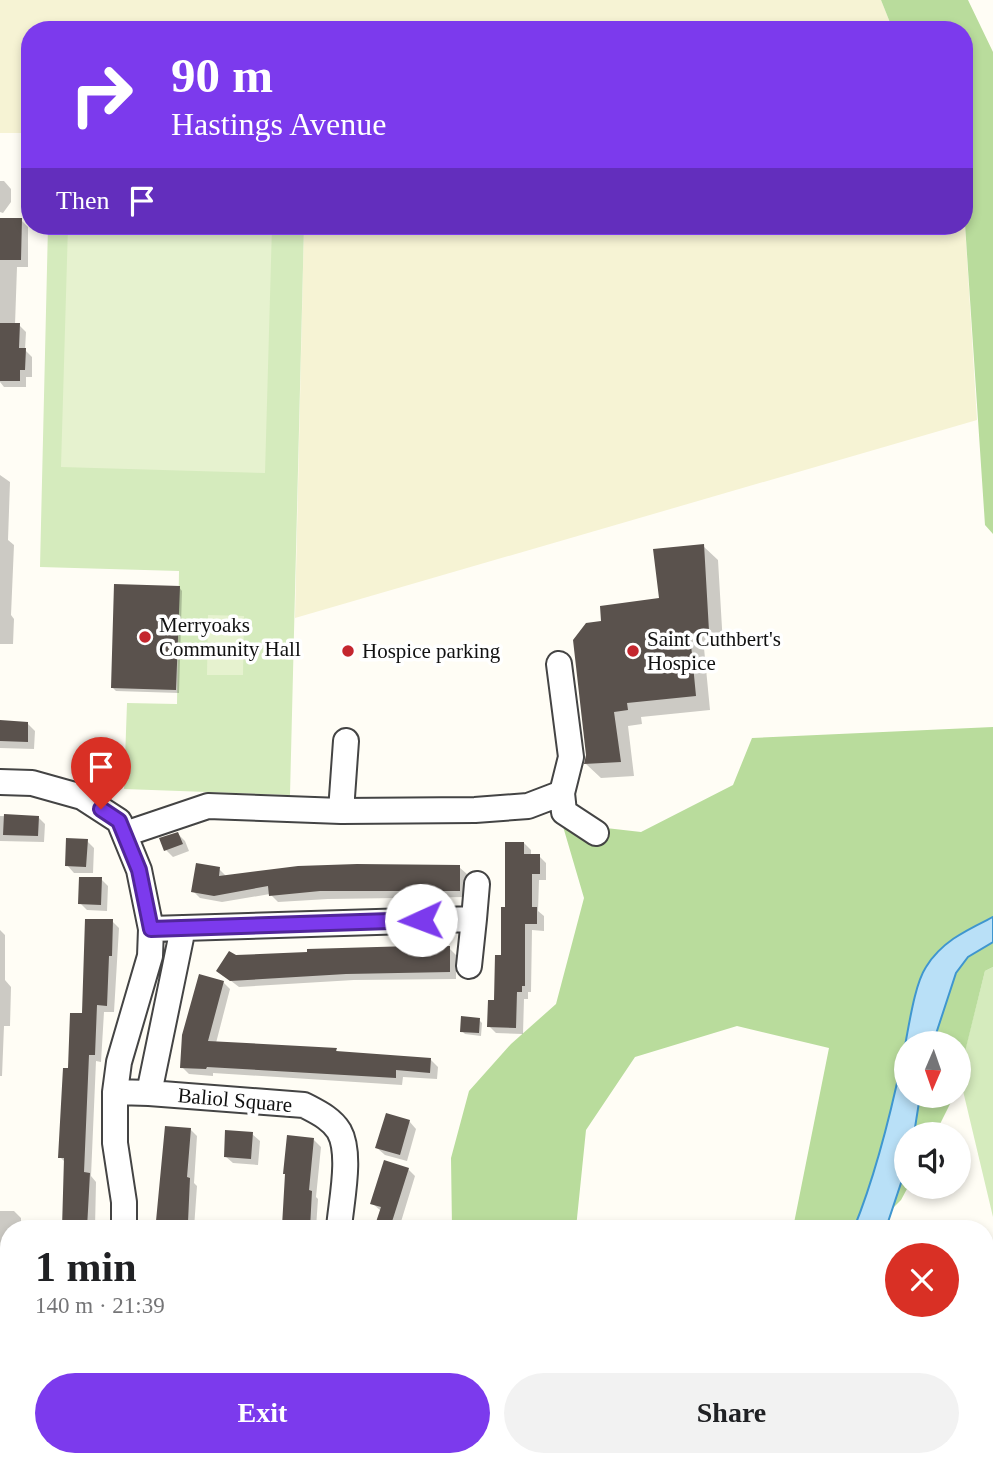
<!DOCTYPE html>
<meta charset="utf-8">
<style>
:root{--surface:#fff;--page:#f2f2f2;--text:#202124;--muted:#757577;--accent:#7c3aed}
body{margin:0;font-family:Georgia,serif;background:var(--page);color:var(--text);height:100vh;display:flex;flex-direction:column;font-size:26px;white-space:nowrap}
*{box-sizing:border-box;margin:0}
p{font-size:23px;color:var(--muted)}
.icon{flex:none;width:38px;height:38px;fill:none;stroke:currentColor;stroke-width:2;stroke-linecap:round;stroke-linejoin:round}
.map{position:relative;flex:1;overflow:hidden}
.sheet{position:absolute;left:0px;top:1220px;width:994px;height:247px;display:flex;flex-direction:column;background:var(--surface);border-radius:28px 28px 0 0;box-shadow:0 4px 10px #0003}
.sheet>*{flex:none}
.banner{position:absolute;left:21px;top:21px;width:952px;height:214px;border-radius:28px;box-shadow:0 4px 10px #0003;background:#7c3aed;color:#fff;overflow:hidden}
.needle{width:46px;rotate:182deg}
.buttons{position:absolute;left:894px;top:1031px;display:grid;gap:14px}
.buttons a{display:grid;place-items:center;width:77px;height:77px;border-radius:50%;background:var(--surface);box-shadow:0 4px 10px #0003;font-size:35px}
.pin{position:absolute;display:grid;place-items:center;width:60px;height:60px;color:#fff;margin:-72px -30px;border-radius:50% 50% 50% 0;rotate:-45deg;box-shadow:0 0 7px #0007}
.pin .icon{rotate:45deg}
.me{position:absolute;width:77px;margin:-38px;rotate:268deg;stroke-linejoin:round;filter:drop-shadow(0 0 5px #0008)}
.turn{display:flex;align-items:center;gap:24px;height:147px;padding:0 35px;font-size:32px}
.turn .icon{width:91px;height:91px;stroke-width:2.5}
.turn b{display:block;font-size:49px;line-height:60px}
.then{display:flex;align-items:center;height:66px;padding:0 35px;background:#0003;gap:14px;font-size:26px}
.round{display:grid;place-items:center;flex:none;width:74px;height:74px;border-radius:37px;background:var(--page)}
.headline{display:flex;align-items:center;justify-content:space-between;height:119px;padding:0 35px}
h1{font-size:42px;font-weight:600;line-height:52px}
.cta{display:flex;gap:14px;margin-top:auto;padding:14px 35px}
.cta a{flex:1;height:80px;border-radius:42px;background:var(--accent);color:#fff;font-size:28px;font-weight:600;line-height:80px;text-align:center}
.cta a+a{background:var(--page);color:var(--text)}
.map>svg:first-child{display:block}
</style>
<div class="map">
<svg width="993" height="1465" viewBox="0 0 993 1465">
<rect width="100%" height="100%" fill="#fffdf5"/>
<path fill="#f6f3d4" d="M 0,0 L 881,0 L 893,30 L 30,30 L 30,133 L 0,133 Z
M 964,209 L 977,420 L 295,618 L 304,226 L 964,226 Z"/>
<path fill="#d5ebbd" d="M 48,226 L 304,226 L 290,795 L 124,789 L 127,703 L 177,704 L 179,571 L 40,567 Z
M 993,967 L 993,1217 L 959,1074 L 985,971 Z"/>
<path fill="#b9dc9c" d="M 881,0 L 968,0 L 993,52 L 993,534 L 985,525 L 964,209 L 964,30 L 893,30 Z
M 993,727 L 993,967 L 985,971 L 959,1076 L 959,1043 L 906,1043 L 906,1096 L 954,1096 L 935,1134 L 906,1134 L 908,1187 L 901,1200 L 873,1228 L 793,1228 L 829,1048 L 737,1026 L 635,1057 L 586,1130 L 576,1228 L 452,1228 L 451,1158 L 469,1091 L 511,1044 L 556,1004 L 584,898 L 562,823 L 641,832 L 733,785 L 752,738 Z
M 443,1458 L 492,1458 L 487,1465 L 442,1465 Z"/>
<path fill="#e6f2cf" d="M 68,226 L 272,226 L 265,473 L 61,467 Z
M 208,615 L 244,616 L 243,675 L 207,675 Z"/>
<path fill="#b9e0f7" stroke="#3f96cf" stroke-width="2" d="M 993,917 L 993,942 L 968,957 L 956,973 L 933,1043 L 906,1043 L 906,1096 L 920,1096 L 914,1134 L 906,1134 L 906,1168 L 886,1228 L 854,1228 C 876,1174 890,1117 902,1060 C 908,1035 913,987 926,967 C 942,941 967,930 993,917 Z
M 840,1458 L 868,1458 L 871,1465 L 843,1465 Z"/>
<path fill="#0003" d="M 0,181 L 4,181 L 11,189 L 11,202 L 3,213 L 0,212 Z
M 0,220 L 21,220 L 28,227 L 28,267 L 17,267 L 15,325 L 19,325 L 26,332 L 25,350 L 32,357 L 32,377 L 26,377 L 26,387 L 4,387 L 0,382 Z
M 0,475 L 10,482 L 8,540 L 14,545 L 11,615 L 14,619 L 13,644 L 0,644 Z
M 703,546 L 718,560 L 723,645 L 704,648 L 710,710 L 641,717 L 642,724 L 628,726 L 634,776 L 601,778 L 586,764 L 603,622 L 661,599 Z
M 179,587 L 182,591 L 179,693 L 116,691 L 113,688 Z
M 0,722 L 28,724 L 35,731 L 34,749 L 0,748 Z
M 0,816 L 38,817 L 45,824 L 44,842 L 0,841 Z
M 178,834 L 185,841 L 189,851 L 173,857 L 166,850 Z
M 87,841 L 94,848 L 93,873 L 74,873 L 67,865 Z
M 524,843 L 531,850 L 531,855 L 539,856 L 546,863 L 546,880 L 539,880 L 538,911 L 544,916 L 544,931 L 532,930 L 531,992 L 528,992 L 528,999 L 524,999 L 523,1034 L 496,1033 L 489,1026 L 496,1002 L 503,956 L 507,909 Z
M 459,867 L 467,874 L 467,897 L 328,899 L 278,902 L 270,894 L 222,902 L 200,898 L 193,891 L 219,869 L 227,877 Z
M 101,879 L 108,886 L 107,911 L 87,910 L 80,903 Z
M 112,921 L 119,928 L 114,1012 L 104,1012 L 101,1062 L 96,1061 L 91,1176 L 96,1182 L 95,1228 L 64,1228 L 66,1163 L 60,1157 L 70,1070 L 83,1015 Z
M 0,930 L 5,935 L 5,980 L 11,987 L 10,1026 L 4,1026 L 2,1076 L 0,1076 Z
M 449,948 L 456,955 L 456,979 L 354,980 L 239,987 L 218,971 L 235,957 Z
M 223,982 L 230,989 L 216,1043 L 336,1050 L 339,1053 L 431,1060 L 438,1067 L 437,1079 L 403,1077 L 402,1085 L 213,1073 L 213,1076 L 189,1074 L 182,1067 Z
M 479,1020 L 482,1023 L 481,1036 L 465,1034 L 462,1031 Z
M 409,1121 L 416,1129 L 407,1161 L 385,1155 L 377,1148 Z
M 166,1128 L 190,1129 L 197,1136 L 194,1183 L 197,1186 L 194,1228 L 156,1228 Z
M 252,1134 L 260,1141 L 258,1165 L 233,1163 L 225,1156 Z
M 314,1140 L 321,1147 L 316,1197 L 318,1199 L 316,1228 L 284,1228 L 287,1176 Z
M 408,1169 L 415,1176 L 400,1225 L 406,1228 L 376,1228 L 381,1211 L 372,1203 Z
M 0,1211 L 14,1211 L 21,1218 L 21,1228 L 9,1228 L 9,1252 L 0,1251 Z
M 985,1242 L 992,1249 L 993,1277 L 985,1277 Z
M 55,1458 L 87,1458 L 86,1465 L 55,1465 Z
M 242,1458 L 275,1458 L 275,1465 L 244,1465 Z
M 323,1458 L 354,1458 L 354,1465 L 323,1465 Z"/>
<path fill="#5a524d" d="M 0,218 L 22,218 L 21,260 L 0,260 Z
M 0,323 L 20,323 L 19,348 L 26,348 L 25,370 L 20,370 L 20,381 L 0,381 Z
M 704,544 L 709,631 L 690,634 L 696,696 L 627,703 L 628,710 L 614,712 L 621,762 L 584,764 L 586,755 L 573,640 L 586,623 L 601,621 L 600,606 L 659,598 L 653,549 Z
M 114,584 L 180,586 L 176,690 L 111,688 Z
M 0,720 L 28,722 L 28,742 L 0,741 Z
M 4,814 L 39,816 L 38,836 L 3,835 Z
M 178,832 L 183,844 L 164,851 L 159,838 Z
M 66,838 L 88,839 L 86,867 L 65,866 Z
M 505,842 L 524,842 L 524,854 L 540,854 L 540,874 L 532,874 L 532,907 L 537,907 L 537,924 L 525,924 L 525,986 L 522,986 L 522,992 L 517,992 L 516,1028 L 487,1027 L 488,1000 L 494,1000 L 495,955 L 501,955 L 501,907 L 505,907 Z
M 196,863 L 220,867 L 219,876 L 298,866 L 357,864 L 460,865 L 460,891 L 320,891 L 269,896 L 268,886 L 214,896 L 191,892 Z
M 79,877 L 102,877 L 101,905 L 78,904 Z
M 85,919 L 113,919 L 112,956 L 109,956 L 107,1006 L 97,1005 L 95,1055 L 89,1055 L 84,1172 L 90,1173 L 87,1228 L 62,1228 L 64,1158 L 58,1158 L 63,1068 L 68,1068 L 70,1013 L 82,1013 Z
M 412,946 L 450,946 L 450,972 L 346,974 L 230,981 L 216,971 L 229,951 L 236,955 L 307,952 L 307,949 Z
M 199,974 L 224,981 L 208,1041 L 337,1048 L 336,1051 L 431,1058 L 430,1073 L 396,1070 L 396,1078 L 207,1067 L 206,1069 L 180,1068 L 182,1035 Z
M 461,1016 L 480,1018 L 479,1033 L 460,1032 Z
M 386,1113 L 410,1120 L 400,1155 L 375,1148 Z
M 165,1126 L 191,1128 L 187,1177 L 190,1178 L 188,1222 L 156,1221 Z
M 225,1130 L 253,1132 L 251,1159 L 224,1157 Z
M 287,1135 L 314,1138 L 309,1190 L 312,1191 L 310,1228 L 282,1226 L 285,1174 L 283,1174 Z
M 384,1160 L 409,1168 L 390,1228 L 374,1228 L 381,1207 L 370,1204 Z"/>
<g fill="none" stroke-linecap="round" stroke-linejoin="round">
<defs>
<path id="minor" d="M 0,782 L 32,783 L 82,797 L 119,821 L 139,870 L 151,929 L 150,956 L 119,1062 L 115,1092 L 115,1143 L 124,1202 L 124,1228
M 562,793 L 564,812 L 596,833
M 341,811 L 346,741
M 125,834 L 208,806 L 341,811 L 475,810 L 528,806 L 562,793 L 571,757 L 559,664
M 151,929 L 474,919 L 477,884
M 469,966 L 474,919
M 115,1092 L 149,1093 L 304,1105 C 317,1112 331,1118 339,1131 C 352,1154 341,1202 339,1228
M 149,1093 L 183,928
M 120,1465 L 120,1458
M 293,1465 L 293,1458"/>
</defs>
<use href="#minor" stroke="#444" stroke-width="28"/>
<use href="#minor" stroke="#fff" stroke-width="24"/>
</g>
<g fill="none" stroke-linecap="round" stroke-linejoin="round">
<defs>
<path id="route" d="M 101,809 L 119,821 L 139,870 L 151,929 L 421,920"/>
</defs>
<use href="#route" stroke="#51269a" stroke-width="18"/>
<use href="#route" stroke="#7c3aed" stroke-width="12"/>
</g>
<g fill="#c4262e" stroke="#fff" stroke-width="2.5">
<circle cx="145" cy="637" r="7"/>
<circle cx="348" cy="651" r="7"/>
<circle cx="633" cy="651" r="7"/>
</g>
<g text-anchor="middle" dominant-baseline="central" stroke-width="7" stroke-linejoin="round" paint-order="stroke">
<g font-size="21" fill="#111" stroke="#fff" text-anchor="start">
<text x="159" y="625">Merryoaks<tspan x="159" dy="24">Community Hall</tspan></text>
<text x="647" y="639">Saint Cuthbert's<tspan x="647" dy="24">Hospice</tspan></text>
<text x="362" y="651">Hospice parking</text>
</g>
<g font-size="21" fill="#111" stroke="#fff">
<text transform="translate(235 1100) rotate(5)">Baliol Square</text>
</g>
</g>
</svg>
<div class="buttons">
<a><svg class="needle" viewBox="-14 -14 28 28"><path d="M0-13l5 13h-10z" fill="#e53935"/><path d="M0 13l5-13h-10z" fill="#757577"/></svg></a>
<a><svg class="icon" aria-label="sound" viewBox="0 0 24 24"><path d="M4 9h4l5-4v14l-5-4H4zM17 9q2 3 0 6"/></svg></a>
</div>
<div class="pin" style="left:101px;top:809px;background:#d93025"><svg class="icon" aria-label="arrive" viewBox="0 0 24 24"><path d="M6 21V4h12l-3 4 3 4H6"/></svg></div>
<svg class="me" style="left:421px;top:920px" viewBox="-20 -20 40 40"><circle r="19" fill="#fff"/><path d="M0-13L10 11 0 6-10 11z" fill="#7c3aed"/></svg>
<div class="banner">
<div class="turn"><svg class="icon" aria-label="right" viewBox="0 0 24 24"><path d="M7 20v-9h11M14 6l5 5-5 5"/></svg><div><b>90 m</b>Hastings Avenue</div></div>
<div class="then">Then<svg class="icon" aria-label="arrive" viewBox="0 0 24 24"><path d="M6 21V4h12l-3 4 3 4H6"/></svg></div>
</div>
<section class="sheet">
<div class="headline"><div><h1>1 min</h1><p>140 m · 21:39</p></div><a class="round" style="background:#d93025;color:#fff"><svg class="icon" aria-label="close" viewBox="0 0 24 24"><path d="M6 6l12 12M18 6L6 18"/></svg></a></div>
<div class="cta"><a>Exit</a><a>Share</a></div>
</section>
</div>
